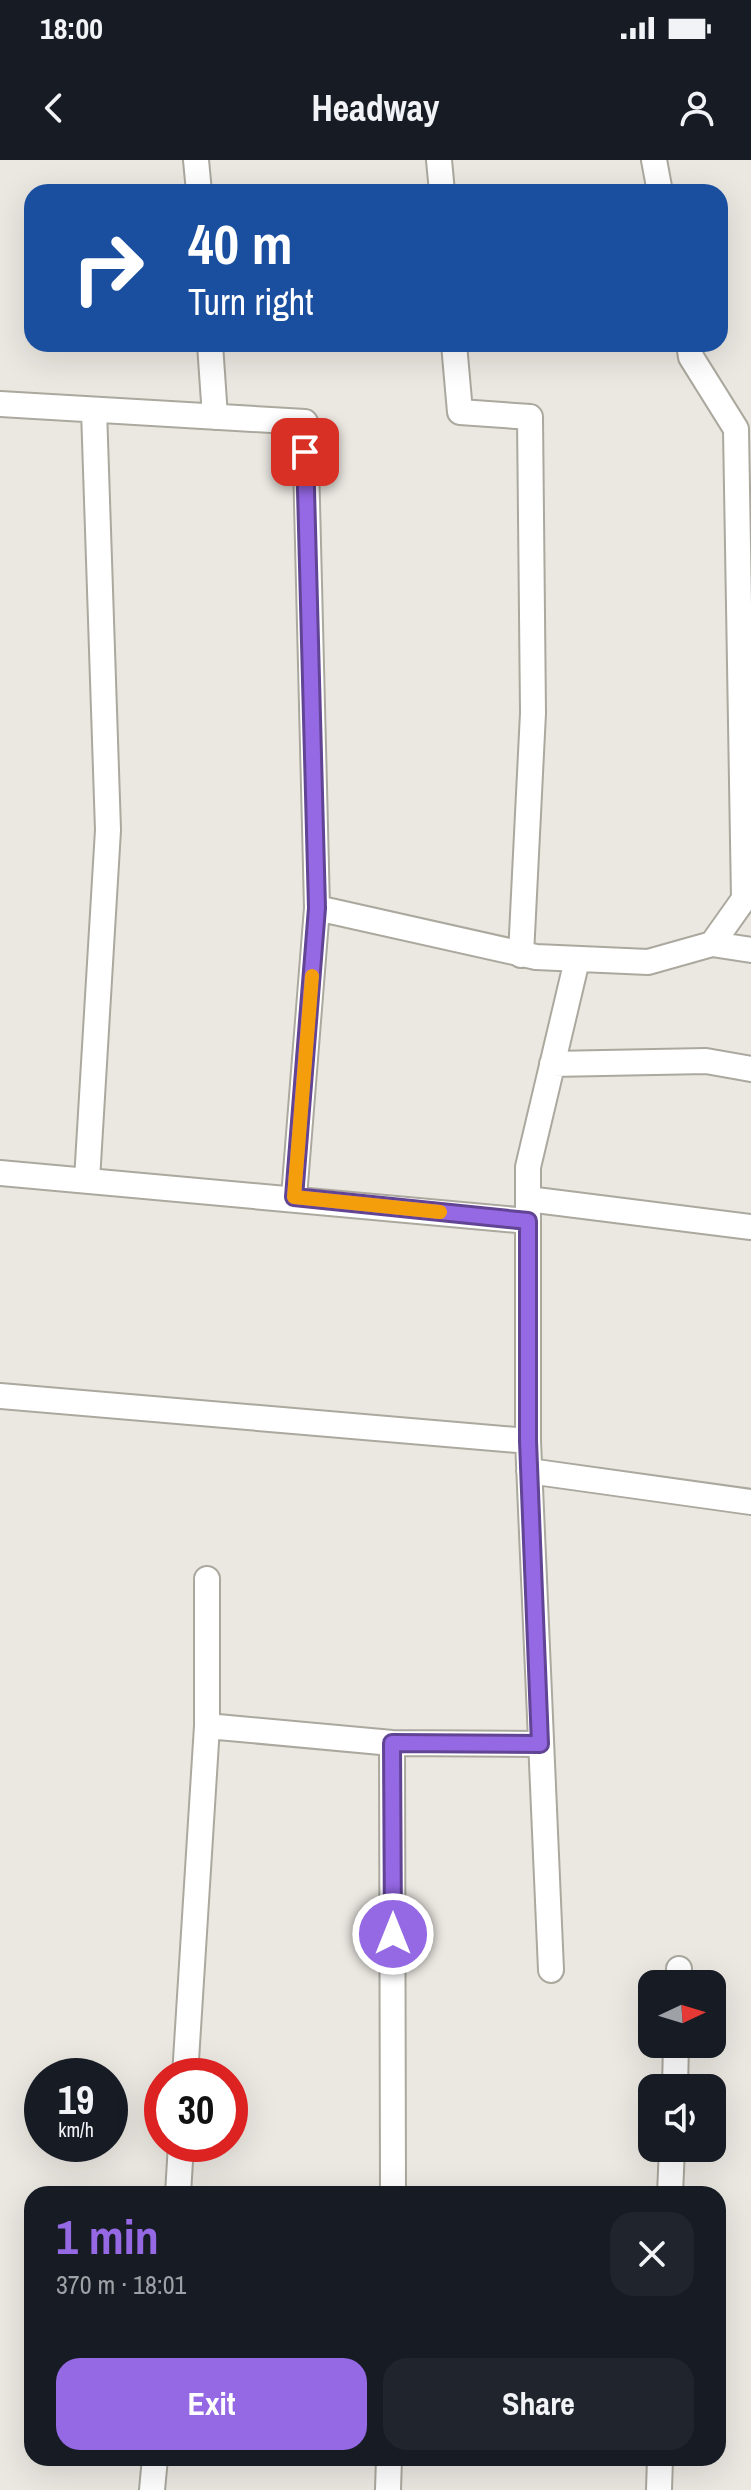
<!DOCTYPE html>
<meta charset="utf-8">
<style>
:root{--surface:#171b24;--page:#20242c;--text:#f1f3f6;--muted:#9ea1a6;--accent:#9568e4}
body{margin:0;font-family:"Archivo Narrow",sans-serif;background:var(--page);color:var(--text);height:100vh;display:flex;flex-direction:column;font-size:30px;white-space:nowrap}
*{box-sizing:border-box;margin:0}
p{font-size:26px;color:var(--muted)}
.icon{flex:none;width:44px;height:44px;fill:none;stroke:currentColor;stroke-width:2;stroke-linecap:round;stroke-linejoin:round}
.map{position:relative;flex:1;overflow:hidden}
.panel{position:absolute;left:24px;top:2026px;width:702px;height:280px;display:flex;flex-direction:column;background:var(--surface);border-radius:24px;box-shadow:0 8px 32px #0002}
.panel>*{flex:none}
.banner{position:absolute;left:24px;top:24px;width:704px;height:168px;border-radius:24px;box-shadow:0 8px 32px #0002;background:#1a4fa0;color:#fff;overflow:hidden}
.needle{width:52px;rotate:86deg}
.tools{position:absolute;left:638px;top:1810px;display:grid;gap:16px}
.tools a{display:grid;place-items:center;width:88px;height:88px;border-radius:16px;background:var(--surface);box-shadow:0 8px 32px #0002;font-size:40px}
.speed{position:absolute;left:24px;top:1898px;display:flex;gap:16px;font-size:40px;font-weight:700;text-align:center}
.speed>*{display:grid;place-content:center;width:104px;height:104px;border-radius:50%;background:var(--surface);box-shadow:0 8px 32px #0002;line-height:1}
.speed small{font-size:20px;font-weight:400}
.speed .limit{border:12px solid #d22;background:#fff;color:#111}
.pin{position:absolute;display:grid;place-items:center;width:68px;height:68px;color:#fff;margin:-34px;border-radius:16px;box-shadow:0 4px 12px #0006}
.me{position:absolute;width:88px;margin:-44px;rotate:0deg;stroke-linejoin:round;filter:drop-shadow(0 0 6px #0008)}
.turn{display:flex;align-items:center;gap:28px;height:168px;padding:0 32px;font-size:36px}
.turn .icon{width:104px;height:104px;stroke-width:2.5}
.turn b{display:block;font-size:56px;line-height:68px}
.round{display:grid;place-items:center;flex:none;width:84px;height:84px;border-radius:24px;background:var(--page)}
.overview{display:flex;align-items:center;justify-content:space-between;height:136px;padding:0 32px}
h1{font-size:48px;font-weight:700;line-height:60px;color:var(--accent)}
.action{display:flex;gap:16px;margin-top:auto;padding:16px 32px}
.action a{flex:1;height:92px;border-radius:24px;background:var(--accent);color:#fff;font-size:32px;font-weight:700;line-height:92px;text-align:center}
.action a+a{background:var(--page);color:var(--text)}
.status{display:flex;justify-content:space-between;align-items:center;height:56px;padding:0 40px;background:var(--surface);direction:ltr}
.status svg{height:22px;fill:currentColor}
header{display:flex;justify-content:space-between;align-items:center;height:104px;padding:0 32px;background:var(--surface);font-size:36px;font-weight:700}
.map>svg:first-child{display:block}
</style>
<div class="status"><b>18:00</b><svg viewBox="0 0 49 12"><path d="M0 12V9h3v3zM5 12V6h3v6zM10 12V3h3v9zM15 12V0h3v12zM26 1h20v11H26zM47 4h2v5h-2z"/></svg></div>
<header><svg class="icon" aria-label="back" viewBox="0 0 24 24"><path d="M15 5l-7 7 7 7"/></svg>Headway<svg class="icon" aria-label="person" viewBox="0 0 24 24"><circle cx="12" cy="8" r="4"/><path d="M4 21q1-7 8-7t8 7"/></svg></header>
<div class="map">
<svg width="751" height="2330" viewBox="0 0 751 2330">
<rect width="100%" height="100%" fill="#ebe8e2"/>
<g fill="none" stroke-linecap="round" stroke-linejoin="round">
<defs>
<path id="minor" d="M 196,0 L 199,32
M 439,0 L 442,32
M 654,0 L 660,32
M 210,184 L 215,257
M 454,184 L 460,252 L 530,257 L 533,553 L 521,795
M 689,184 L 691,197 L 736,269 L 744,739
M 0,244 L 305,262 L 317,748 L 294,1037
M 317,748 L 536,797 L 648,802 L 712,784 L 751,729
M 712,784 L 751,790
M 552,904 L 706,901 L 751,909
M 0,1013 L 528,1061
M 87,1020 L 108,670 L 94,250
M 528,1039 L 751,1067
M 0,1236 L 528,1281
M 529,1311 L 751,1342
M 207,1566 L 392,1583 L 540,1584
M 392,1583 L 393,2034
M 551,1810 L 528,1281 L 528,1007 L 577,800
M 679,1824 L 679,1809
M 185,1916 L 207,1566 L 207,1419
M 675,1928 L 676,1884
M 178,2034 L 181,1984
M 670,2034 L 672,1988
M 152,2330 L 155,2298
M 388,2330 L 389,2298
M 659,2330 L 660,2298"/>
</defs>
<use href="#minor" stroke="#aba89e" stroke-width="28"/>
<use href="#minor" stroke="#fff" stroke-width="24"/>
</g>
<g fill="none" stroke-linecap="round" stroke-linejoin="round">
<defs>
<path id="route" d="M 305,292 L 317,748 L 294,1037 L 528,1061 L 528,1281 L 540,1584 L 392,1583 L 393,1774"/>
</defs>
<use href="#route" stroke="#614494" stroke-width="20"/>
<use href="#route" stroke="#9568e4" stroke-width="14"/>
<path stroke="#f59e0b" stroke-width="14" d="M 312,816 L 294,1037 L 440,1052"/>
</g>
</svg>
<div class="tools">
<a><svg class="needle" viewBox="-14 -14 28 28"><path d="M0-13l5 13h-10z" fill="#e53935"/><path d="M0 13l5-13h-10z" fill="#9ea1a6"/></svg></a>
<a><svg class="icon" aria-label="sound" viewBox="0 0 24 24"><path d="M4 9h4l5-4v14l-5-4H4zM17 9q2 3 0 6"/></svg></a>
</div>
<div class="speed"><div>19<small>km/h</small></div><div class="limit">30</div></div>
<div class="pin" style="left:305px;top:292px;background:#d93025"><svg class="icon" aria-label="arrive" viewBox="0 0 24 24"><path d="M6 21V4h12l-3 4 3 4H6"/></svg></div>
<svg class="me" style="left:393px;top:1774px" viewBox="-20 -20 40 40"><circle r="17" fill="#9568e4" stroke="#fff" stroke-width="3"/><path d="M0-11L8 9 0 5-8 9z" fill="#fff"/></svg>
<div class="banner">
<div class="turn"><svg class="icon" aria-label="right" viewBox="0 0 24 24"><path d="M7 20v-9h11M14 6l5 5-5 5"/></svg><div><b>40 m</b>Turn right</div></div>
</div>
<section class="panel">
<div class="overview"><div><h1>1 min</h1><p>370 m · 18:01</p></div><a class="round"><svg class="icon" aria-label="close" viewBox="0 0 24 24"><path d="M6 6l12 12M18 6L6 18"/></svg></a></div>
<div class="action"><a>Exit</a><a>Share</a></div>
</section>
</div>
